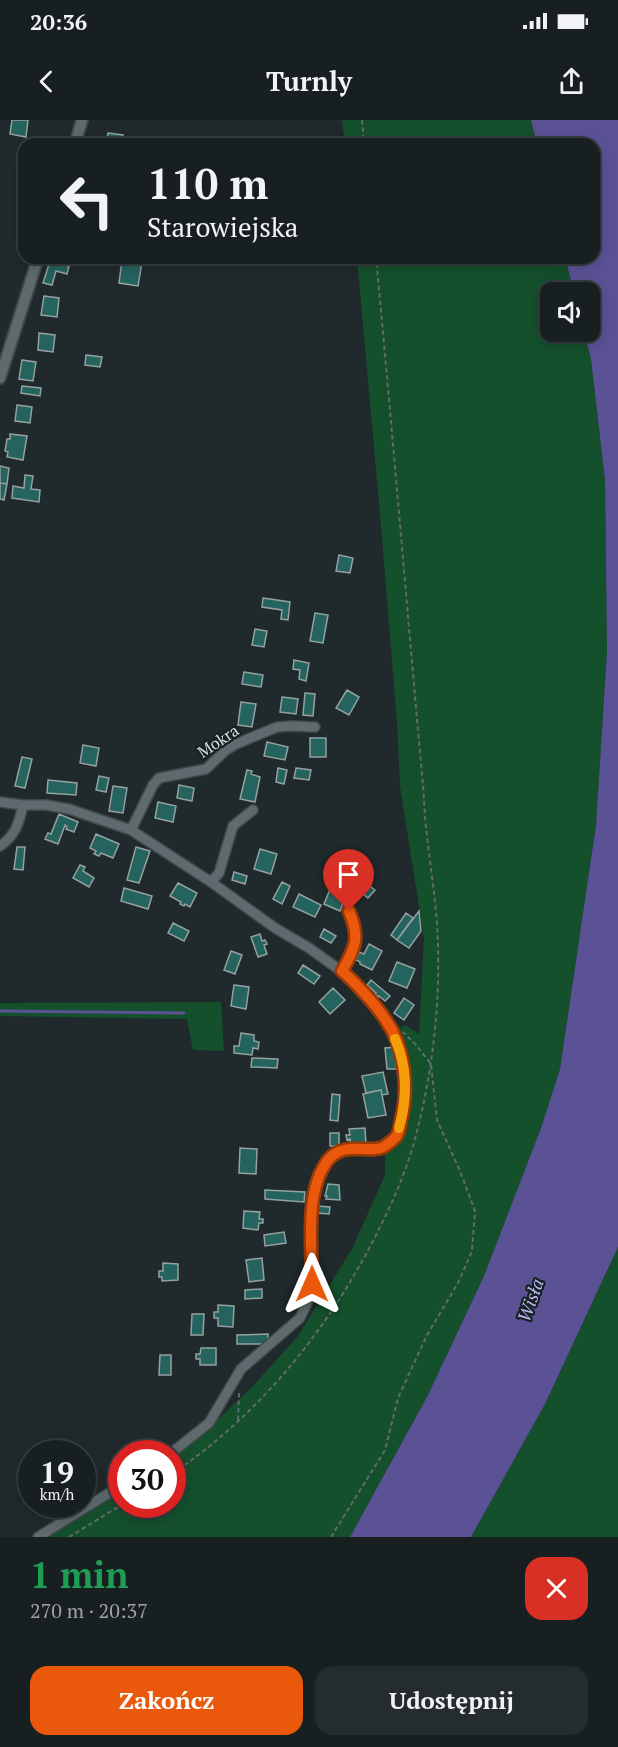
<!DOCTYPE html>
<html lang="pl">
<meta charset="utf-8">
<style>
:root{--surface:#181f21;--page:#252c2e;--text:#f1f3f6;--muted:#9fa2a5;--line:#363d3f;--accent:#ea580c}
body{margin:0;font-family:"PT Serif",serif;background:var(--page);color:var(--text);height:100vh;display:flex;flex-direction:column;font-size:22px;white-space:nowrap}
*{box-sizing:border-box;margin:0}
p{font-size:20px;color:var(--muted)}
.icon{flex:none;width:33px;height:33px;fill:none;stroke:currentColor;stroke-width:2;stroke-linecap:round;stroke-linejoin:round}
.map{position:relative;height:1417px;overflow:hidden}
.sheet{display:flex;flex-direction:column;background:var(--surface);flex:1}
.sheet>*{flex:none}
.guide{position:absolute;left:18px;top:18px;width:582px;height:126px;border-radius:18px;box-shadow:0 3px 15px #0003,0 0 0 2px var(--line);background:#181f21;color:var(--text);overflow:hidden}
.buttons{position:absolute;left:540px;top:162px;display:grid;gap:12px}
.buttons a{display:grid;place-items:center;width:60px;height:60px;border-radius:12px;background:var(--surface);box-shadow:0 3px 15px #0003,0 0 0 2px var(--line);font-size:30px}
.speed{position:absolute;left:18px;top:1320px;display:flex;gap:12px;font-size:30px;font-weight:700;text-align:center}
.speed>*{display:grid;place-content:center;width:78px;height:78px;border-radius:50%;background:var(--surface);box-shadow:0 3px 15px #0003,0 0 0 2px var(--line);line-height:1}
.speed small{font-size:15px;font-weight:400}
.speed .limit{border:9px solid #d22;background:#fff;color:#111}
.pin{position:absolute;display:grid;place-items:center;width:51px;height:51px;color:#fff;margin:-62px -26px;border-radius:50% 50% 50% 0;rotate:-45deg;box-shadow:0 0 6px #0007}
.pin .icon{rotate:45deg}
.me{position:absolute;width:66px;margin:-33px;rotate:0deg;stroke-linejoin:round;filter:drop-shadow(0 0 4px #0008)}
.turn{display:flex;align-items:center;gap:21px;height:126px;padding:0 30px;font-size:27px}
.turn .icon{width:78px;height:78px;stroke-width:2.5}
.turn b{display:block;font-size:42px;line-height:51px}
.round{display:grid;place-items:center;flex:none;width:63px;height:63px;border-radius:18px;background:var(--page)}
.summary{display:flex;align-items:center;justify-content:space-between;height:102px;padding:0 30px}
h1{font-size:36px;font-weight:800;line-height:45px;color:#1e9e55}
.action{display:flex;gap:12px;margin-top:auto;padding:12px 30px}
.action a{flex:1;height:69px;border-radius:18px;background:var(--accent);color:#fff;font-size:24px;font-weight:800;line-height:69px;text-align:center}
.action a+a{background:var(--page);color:var(--text)}
.status{display:flex;justify-content:space-between;align-items:center;height:42px;padding:0 30px;background:var(--surface);direction:ltr}
.status svg{height:16px;fill:currentColor}
header{display:flex;justify-content:space-between;align-items:center;height:78px;padding:0 30px;background:var(--surface);font-size:27px;font-weight:800}
.map>svg:first-child{display:block}
</style>
<div class="status"><b>20:36</b><svg viewBox="0 0 49 12"><path d="M0 12V9h3v3zM5 12V6h3v6zM10 12V3h3v9zM15 12V0h3v12zM26 1h20v11H26zM47 4h2v5h-2z"/></svg></div>
<header><svg class="icon" aria-label="back" viewBox="0 0 24 24"><path d="M15 5l-7 7 7 7"/></svg>Turnly<svg class="icon" aria-label="share" viewBox="0 0 24 24"><path d="M12 15V3M7 8l5-5 5 5M5 13v7h14v-7"/></svg></header>
<div class="map">
<svg width="618" height="1417" viewBox="0 0 618 1417">
<rect width="100%" height="100%" fill="#20292c"/>
<path fill="#15502d" d="M 342,0 L 531,0 L 537,24 L 345,24 Z
M 357,138 L 565,138 L 574,172 L 550,172 L 550,212 L 584,212 L 591,239 L 605,360 L 607,531 L 596,705 L 560,949 L 541,1008 L 484,1156 L 428,1275 L 350,1417 L 41,1417 L 121,1368 L 122,1384 L 172,1384 L 173,1336 L 213,1304 L 251,1268 L 298,1216 L 352,1129 L 385,1055 L 385,1032 L 398,1024 L 403,1009 L 409,980 L 406,939 L 395,912 L 405,905 L 419,914 L 424,818 L 400,666 L 397,602 L 380,394 Z
M 221,882 L 224,931 L 193,930 L 187,899 L 0,896 L 0,883 Z
M 618,1127 L 618,1417 L 471,1417 L 545,1284 Z"/>
<path fill="#5b5296" d="M 531,0 L 618,0 L 618,1127 L 545,1284 L 471,1417 L 350,1417 L 428,1275 L 484,1156 L 541,1008 L 560,949 L 596,705 L 607,531 L 605,360 L 591,239 L 584,212 L 590,212 L 590,172 L 574,172 L 565,138 L 594,138 L 594,24 L 537,24 Z"/>
<g fill="none" stroke-linecap="round" stroke-linejoin="round">
<path stroke="#5b5296" stroke-width="3" d="M 0,891 L 184,893"/>
</g>
<path fill="#25635e" stroke="#95a19f" stroke-width="1.5" d="M 12,0 L 28,0 L 26,17 L 10,14 Z
M 108,13 L 123,15 L 122,24 L 106,24 Z
M 149,19 L 158,20 L 158,24 L 149,24 Z
M 122,140 L 142,142 L 138,166 L 119,163 Z
M 50,141 L 69,146 L 67,154 L 56,151 L 52,165 L 43,163 Z
M 44,176 L 59,178 L 57,197 L 41,195 Z
M 39,213 L 55,215 L 53,232 L 38,230 Z
M 86,235 L 102,237 L 100,247 L 85,245 Z
M 22,240 L 36,242 L 33,261 L 19,259 Z
M 22,266 L 41,268 L 40,276 L 21,273 Z
M 17,285 L 32,287 L 30,303 L 15,301 Z
M 10,314 L 27,316 L 23,340 L 7,337 L 8,332 L 5,331 L 7,319 L 10,319 Z
M 0,346 L 9,348 L 7,364 L 0,363 Z
M 25,355 L 33,356 L 31,369 L 40,370 L 39,382 L 12,378 L 13,366 L 24,368 Z
M 0,363 L 7,364 L 4,380 L 0,379 Z
M 339,435 L 353,438 L 350,453 L 336,451 Z
M 263,478 L 290,482 L 288,500 L 281,499 L 282,490 L 262,487 Z
M 315,493 L 328,495 L 323,523 L 310,521 Z
M 255,509 L 267,511 L 264,527 L 252,525 Z
M 294,540 L 309,543 L 306,561 L 299,559 L 300,550 L 293,549 Z
M 244,552 L 263,555 L 261,567 L 242,564 Z
M 347,570 L 359,577 L 349,595 L 336,588 Z
M 305,573 L 315,574 L 313,596 L 303,595 Z
M 282,577 L 298,579 L 296,594 L 280,592 Z
M 241,582 L 256,584 L 252,607 L 238,605 Z
M 310,618 L 326,618 L 326,637 L 310,637 Z
M 267,622 L 288,627 L 285,640 L 264,636 Z
M 83,625 L 99,628 L 96,646 L 80,643 Z
M 22,637 L 32,639 L 25,668 L 15,666 Z
M 278,648 L 287,650 L 284,664 L 276,662 Z
M 296,648 L 311,650 L 309,660 L 294,658 Z
M 247,650 L 252,651 L 251,654 L 260,657 L 255,682 L 240,679 Z
M 99,656 L 109,658 L 106,672 L 96,670 Z
M 48,660 L 77,663 L 76,675 L 47,673 Z
M 179,665 L 194,668 L 192,681 L 177,678 Z
M 113,666 L 127,668 L 123,693 L 109,691 Z
M 158,682 L 176,686 L 173,702 L 155,698 Z
M 59,694 L 78,702 L 74,712 L 66,709 L 67,707 L 65,705 L 58,724 L 45,719 L 48,713 L 51,714 Z
M 96,714 L 119,724 L 113,738 L 101,733 L 99,736 L 94,734 L 96,731 L 90,728 Z
M 17,727 L 25,727 L 23,750 L 14,749 Z
M 136,727 L 150,731 L 139,763 L 127,760 Z
M 260,729 L 277,734 L 271,754 L 254,749 Z
M 80,745 L 85,747 L 83,751 L 94,758 L 89,767 L 73,758 Z
M 234,752 L 247,756 L 245,764 L 232,760 Z
M 358,757 L 375,770 L 368,778 L 352,765 Z
M 282,762 L 290,766 L 282,784 L 273,779 Z
M 333,762 L 340,765 L 338,772 L 346,775 L 340,791 L 324,784 Z
M 178,763 L 197,773 L 190,787 L 185,784 L 184,786 L 180,784 L 181,782 L 170,776 Z
M 124,768 L 152,776 L 148,789 L 121,781 Z
M 299,774 L 321,785 L 315,797 L 293,787 Z
M 419,791 L 421,811 L 409,828 L 397,820 Z
M 406,793 L 413,798 L 397,820 L 391,815 Z
M 173,803 L 189,811 L 184,821 L 168,813 Z
M 324,809 L 336,816 L 331,823 L 320,817 Z
M 260,814 L 262,821 L 265,820 L 267,824 L 264,825 L 267,834 L 258,837 L 251,817 Z
M 369,824 L 382,831 L 372,850 L 360,844 L 360,842 L 356,840 L 359,832 L 364,834 Z
M 231,831 L 242,835 L 235,854 L 224,850 Z
M 397,842 L 415,849 L 407,868 L 389,861 Z
M 303,845 L 320,856 L 314,864 L 298,853 Z
M 371,860 L 390,876 L 385,881 L 379,876 L 378,877 L 375,874 L 376,873 L 367,865 Z
M 234,865 L 249,867 L 246,889 L 231,886 Z
M 333,868 L 345,880 L 330,894 L 319,882 Z
M 404,878 L 414,885 L 404,900 L 394,893 Z
M 241,913 L 254,915 L 254,921 L 259,922 L 258,929 L 253,928 L 252,935 L 234,933 L 234,926 L 239,926 Z
M 395,927 L 397,949 L 387,949 L 385,928 Z
M 252,938 L 278,939 L 277,948 L 251,947 Z
M 383,952 L 388,974 L 382,975 L 381,970 L 366,973 L 362,956 Z
M 381,970 L 386,995 L 368,998 L 363,974 Z
M 332,974 L 340,975 L 338,1001 L 330,1000 Z
M 365,1008 L 366,1024 L 351,1025 L 350,1019 L 347,1020 L 346,1015 L 350,1015 L 349,1009 Z
M 330,1013 L 339,1013 L 339,1026 L 330,1026 Z
M 240,1028 L 257,1029 L 256,1054 L 239,1053 Z
M 328,1064 L 339,1065 L 340,1080 L 326,1079 L 327,1076 L 325,1076 Z
M 265,1070 L 305,1072 L 304,1082 L 265,1079 Z
M 317,1086 L 330,1087 L 329,1094 L 317,1093 Z
M 244,1091 L 260,1092 L 259,1099 L 263,1099 L 263,1103 L 259,1103 L 258,1110 L 243,1108 Z
M 284,1112 L 286,1123 L 265,1126 L 264,1115 Z
M 262,1138 L 264,1160 L 249,1162 L 246,1140 Z
M 163,1143 L 178,1144 L 178,1160 L 162,1161 L 162,1157 L 159,1157 L 159,1151 L 163,1151 Z
M 262,1169 L 262,1178 L 245,1179 L 245,1170 Z
M 218,1185 L 234,1186 L 233,1207 L 218,1206 L 218,1198 L 214,1198 L 214,1192 L 218,1192 Z
M 192,1194 L 204,1194 L 203,1215 L 191,1215 Z
M 268,1214 L 268,1224 L 237,1224 L 237,1215 Z
M 201,1228 L 216,1228 L 216,1245 L 200,1245 L 200,1239 L 196,1239 L 196,1234 L 200,1234 Z
M 160,1235 L 171,1235 L 171,1255 L 159,1255 Z"/>
<g fill="none" stroke-linecap="round" stroke-linejoin="round">
<defs>
<path id="service" d="M 342,851 C 356,827 360,817 349,791"/>
<path id="minor" d="M 0,682 L 23,685 L 46,685 L 69,689 L 131,710 L 211,762 L 275,808 L 309,828 L 344,853 L 386,899 L 398,926 L 405,955 L 405,986 L 397,1016 L 382,1028 L 345,1029 L 330,1037 L 320,1054 L 312,1080 L 312,1164 L 308,1181 L 300,1198 L 241,1249 L 209,1303 L 170,1334
M 131,710 L 153,665 L 159,658 L 206,649 L 226,630 L 236,624 L 277,607 L 292,606 L 315,607
M 0,726 C 16,715 19,703 23,685
M 211,762 L 219,753 L 233,706 L 253,690
M 38,1417 L 122,1365"/>
<path id="tertiary" d="M 75,24 L 82,0
M 0,258 L 38,138"/>
</defs>
<use href="#service" stroke="#3f484a" stroke-width="8"/>
<use href="#minor" stroke="#3f484a" stroke-width="12"/>
<use href="#tertiary" stroke="#3f484a" stroke-width="14"/>
<path stroke="#626a6c" stroke-width="2" stroke-dasharray="4.5 3" stroke-linecap="butt" d="M 362,0 L 364,24
M 238,1300 L 239,1273
M 172,1354 C 260,1294 327,1211 375,1117 C 390,1088 404,1057 413,1026 C 431,962 440,892 438,825 C 437,785 430,746 426,707 C 424,690 424,672 422,655 C 420,629 417,603 415,576 C 402,430 390,284 376,138
M 69,1417 L 123,1384
M 331,1417 L 385,1330 L 398,1278 L 427,1215 L 458,1163 L 472,1131 L 475,1091 L 460,1051 L 437,1000 L 431,944 L 416,925 L 403,912"/>
<use href="#service" stroke="#5f6a6e" stroke-width="4.5"/>
<use href="#minor" stroke="#5f6a6e" stroke-width="9"/>
<use href="#tertiary" stroke="#5f6a6e" stroke-width="10"/>
</g>
<g fill="none" stroke-linecap="round" stroke-linejoin="round">
<defs>
<path id="route" d="M 312,1164 C 312,1127 304,1069 329,1039 C 345,1020 372,1035 385,1026 C 388,1024 393,1020 396,1017 C 399,1013 400,1006 401,1000 C 409,969 405,926 385,899 C 376,885 355,862 342,851 C 356,827 360,817 349,791"/>
</defs>
<use href="#route" stroke="#983908" stroke-width="15"/>
<use href="#route" stroke="#ea580c" stroke-width="10"/>
<path stroke="#f59e0b" stroke-width="10" d="M 395,919 C 408,948 407,979 399,1008"/>
</g>
<g text-anchor="middle" dominant-baseline="central" stroke-width="4.5" stroke-linejoin="round" paint-order="stroke">
<g font-size="16" fill="#dae0e2" stroke="#172023">
<text transform="translate(218 621) rotate(-34)">Mokra</text>
</g>
<g font-size="18" font-style="italic" fill="#bbb7f2" stroke="#172023">
<text transform="translate(530 1180) rotate(-70)">Wisła</text>
</g>
</g>
</svg>
<div class="buttons">
<a><svg class="icon" aria-label="sound" viewBox="0 0 24 24"><path d="M4 9h4l5-4v14l-5-4H4zM17 9q2 3 0 6"/></svg></a>
</div>
<div class="speed"><div>19<small>km/h</small></div><div class="limit">30</div></div>
<div class="pin" style="left:349px;top:791px;background:#d93025"><svg class="icon" aria-label="arrive" viewBox="0 0 24 24"><path d="M6 21V4h12l-3 4 3 4H6"/></svg></div>
<svg class="me" style="left:312px;top:1164px" viewBox="-20 -20 40 40"><path d="M0-17L14 15 0 8-14 15z" fill="#ea580c" stroke="#fff" stroke-width="4"/></svg>
<div class="guide">
<div class="turn"><svg class="icon" aria-label="left" viewBox="0 0 24 24"><path d="M17 20v-9H6M10 6l-5 5 5 5"/></svg><div><b>110 m</b>Starowiejska</div></div>
</div>
</div>
<section class="sheet">
<div class="summary"><div><h1>1 min</h1><p>270 m · 20:37</p></div><a class="round" style="background:#d93025;color:#fff"><svg class="icon" aria-label="close" viewBox="0 0 24 24"><path d="M6 6l12 12M18 6L6 18"/></svg></a></div>
<div class="action"><a>Zakończ</a><a>Udostępnij</a></div>
</section>
